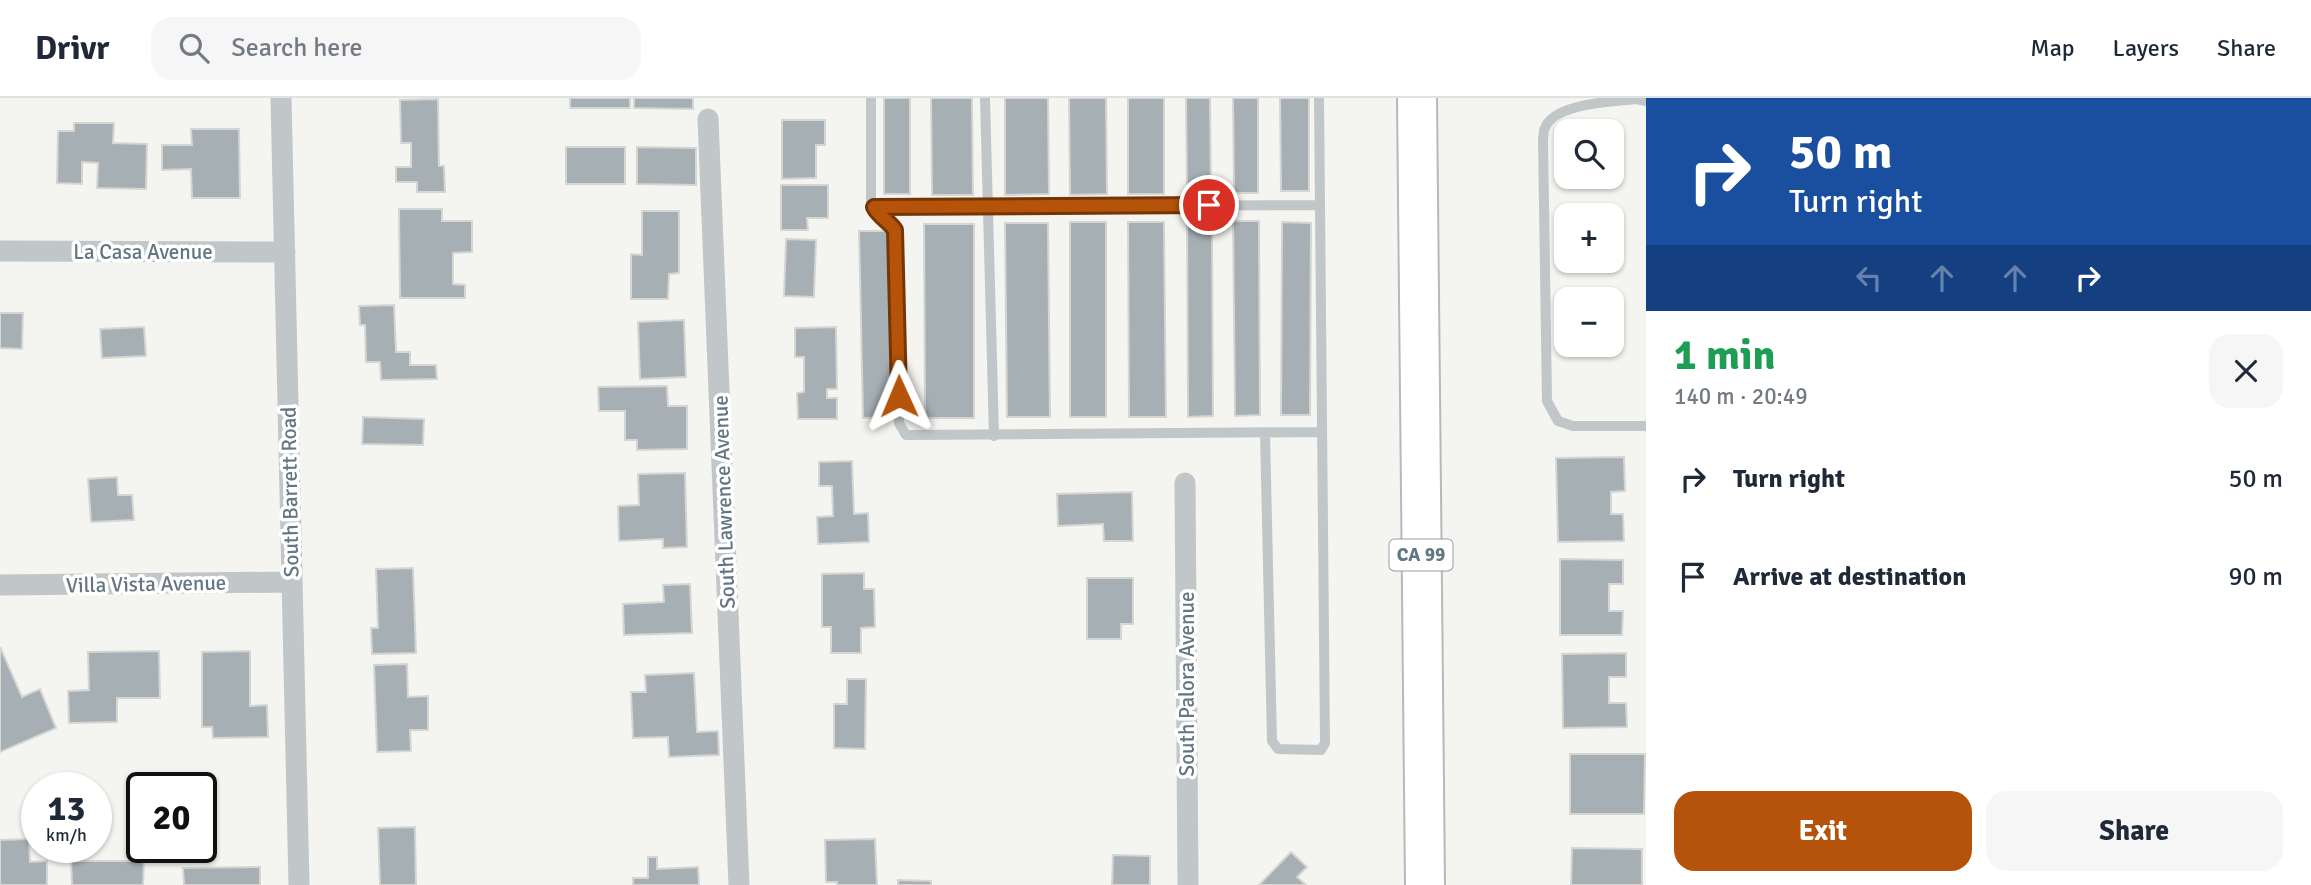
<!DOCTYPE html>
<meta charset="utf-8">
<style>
:root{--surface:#fff;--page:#f6f6f7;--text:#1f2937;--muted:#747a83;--line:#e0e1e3;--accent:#b45309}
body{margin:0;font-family:Signika,sans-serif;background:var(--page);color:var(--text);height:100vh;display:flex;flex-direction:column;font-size:26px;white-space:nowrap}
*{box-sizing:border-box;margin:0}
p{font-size:23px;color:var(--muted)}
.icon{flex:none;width:38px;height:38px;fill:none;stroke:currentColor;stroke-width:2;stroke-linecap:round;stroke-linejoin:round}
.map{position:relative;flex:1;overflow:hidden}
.sheet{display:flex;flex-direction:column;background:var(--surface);width:665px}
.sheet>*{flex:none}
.top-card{background:#1a4fa0;color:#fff;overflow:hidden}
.fabs{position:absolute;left:1554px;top:21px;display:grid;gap:14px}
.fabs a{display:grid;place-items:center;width:70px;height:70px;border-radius:14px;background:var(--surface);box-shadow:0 2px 5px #0004;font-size:35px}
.speed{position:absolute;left:21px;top:674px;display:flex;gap:14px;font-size:35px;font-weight:700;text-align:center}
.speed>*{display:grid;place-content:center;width:91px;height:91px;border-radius:50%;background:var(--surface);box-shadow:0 2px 5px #0004;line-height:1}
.speed small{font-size:18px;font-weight:400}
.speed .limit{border:4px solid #111;border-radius:10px;background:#fff;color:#111}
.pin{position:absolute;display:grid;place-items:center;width:60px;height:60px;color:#fff;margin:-30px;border:4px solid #fff;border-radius:50%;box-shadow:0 2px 7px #0007}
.me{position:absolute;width:77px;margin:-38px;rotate:359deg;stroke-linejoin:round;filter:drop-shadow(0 0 5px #0008)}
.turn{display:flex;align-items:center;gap:24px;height:147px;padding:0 28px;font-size:32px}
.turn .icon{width:91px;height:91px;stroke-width:2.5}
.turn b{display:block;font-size:49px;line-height:60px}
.lanes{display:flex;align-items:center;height:66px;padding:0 28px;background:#0003;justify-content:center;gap:35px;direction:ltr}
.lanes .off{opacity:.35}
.round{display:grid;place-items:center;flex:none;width:74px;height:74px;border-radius:21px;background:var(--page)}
.head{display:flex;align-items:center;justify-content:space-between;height:119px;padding:0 28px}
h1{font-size:42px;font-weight:700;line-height:52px;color:#1e9e55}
.primary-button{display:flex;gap:14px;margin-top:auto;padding:14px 28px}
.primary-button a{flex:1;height:80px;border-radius:21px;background:var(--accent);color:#fff;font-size:28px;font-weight:700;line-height:80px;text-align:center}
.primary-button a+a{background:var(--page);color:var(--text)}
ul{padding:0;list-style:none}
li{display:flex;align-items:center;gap:21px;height:98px;padding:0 28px}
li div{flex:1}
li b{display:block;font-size:26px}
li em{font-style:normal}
header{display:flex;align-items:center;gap:42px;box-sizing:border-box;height:98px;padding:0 35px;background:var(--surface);border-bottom:2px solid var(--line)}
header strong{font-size:33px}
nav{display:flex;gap:38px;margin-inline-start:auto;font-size:24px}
.search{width:490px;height:63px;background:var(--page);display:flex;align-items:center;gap:18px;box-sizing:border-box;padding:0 24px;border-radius:21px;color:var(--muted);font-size:26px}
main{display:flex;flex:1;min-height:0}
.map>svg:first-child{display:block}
</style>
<header>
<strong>Drivr</strong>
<div class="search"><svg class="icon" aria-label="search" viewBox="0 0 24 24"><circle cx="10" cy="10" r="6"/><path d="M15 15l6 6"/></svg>Search here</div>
<nav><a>Map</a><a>Layers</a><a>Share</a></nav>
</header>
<main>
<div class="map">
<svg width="1646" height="787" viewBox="0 0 1646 787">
<rect width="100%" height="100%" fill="#f4f4f0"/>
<path fill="#a6b0b4" stroke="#d5d5d3" stroke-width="2" d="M 570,0 L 630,0 L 630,10 L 570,10 Z
M 634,0 L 693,0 L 693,11 L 634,10 Z
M 884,0 L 910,0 L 910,96 L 884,96 Z
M 931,0 L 972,0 L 973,97 L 932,97 Z
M 1005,0 L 1048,0 L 1049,96 L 1005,97 Z
M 1069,0 L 1106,0 L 1107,96 L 1070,97 Z
M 1128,0 L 1164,0 L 1164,96 L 1128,96 Z
M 1186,0 L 1210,0 L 1211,95 L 1187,96 Z
M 1233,0 L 1258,0 L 1258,95 L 1234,95 Z
M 1280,0 L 1309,0 L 1309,93 L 1281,93 Z
M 438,1 L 439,68 L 444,68 L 445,94 L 417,94 L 417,84 L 396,84 L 396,69 L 411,69 L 411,45 L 401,45 L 400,2 Z
M 782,22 L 825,22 L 825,47 L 816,47 L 816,80 L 782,81 Z
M 74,25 L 114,25 L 113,45 L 147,46 L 146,91 L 97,90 L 98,65 L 82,64 L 82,86 L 57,85 L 58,33 L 74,33 Z
M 191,31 L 239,31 L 240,100 L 192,100 L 191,71 L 162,72 L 162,47 L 192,47 Z
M 566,49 L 625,49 L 625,86 L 566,86 Z
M 637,49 L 696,50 L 696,87 L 637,86 Z
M 781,87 L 828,87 L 828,120 L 807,120 L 808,132 L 781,132 Z
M 399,111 L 442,111 L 442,123 L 472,123 L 472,154 L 453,155 L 453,186 L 465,187 L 465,200 L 400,200 Z
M 642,113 L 679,113 L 679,175 L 669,176 L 668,201 L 631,201 L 631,156 L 642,157 Z
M 1233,123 L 1259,123 L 1260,317 L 1235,318 Z
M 1070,124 L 1106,124 L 1106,319 L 1070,319 Z
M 1128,124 L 1164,124 L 1166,319 L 1129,319 Z
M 1187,124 L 1212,124 L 1213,318 L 1188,319 Z
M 1282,124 L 1311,125 L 1310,317 L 1281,317 Z
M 1005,125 L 1048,125 L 1050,319 L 1007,319 Z
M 924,126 L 974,126 L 974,320 L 925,320 Z
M 859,133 L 889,133 L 894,319 L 863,320 Z
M 786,141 L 816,142 L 814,199 L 784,198 Z
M 394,207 L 396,254 L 410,254 L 410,267 L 436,267 L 437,281 L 381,282 L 380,264 L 366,264 L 365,227 L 360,227 L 359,208 Z
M 0,215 L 23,215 L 22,251 L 0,250 Z
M 684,222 L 686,279 L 640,281 L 638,224 Z
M 144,229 L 146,258 L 102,260 L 100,231 Z
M 836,229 L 837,291 L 827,291 L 827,300 L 837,300 L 837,321 L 798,321 L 797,295 L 804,294 L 804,259 L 795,259 L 795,230 Z
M 667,288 L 668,308 L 687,308 L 687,351 L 637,352 L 637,342 L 625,342 L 625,313 L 599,313 L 598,289 Z
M 363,319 L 424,321 L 423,347 L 362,346 Z
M 1624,359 L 1625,393 L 1611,394 L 1611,416 L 1623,416 L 1624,443 L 1558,444 L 1556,360 Z
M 852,363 L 854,416 L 868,415 L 869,444 L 818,446 L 817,419 L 833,418 L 832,388 L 819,388 L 819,364 Z
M 685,375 L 687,449 L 663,450 L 663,441 L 619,443 L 618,408 L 639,407 L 638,376 Z
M 117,379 L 118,397 L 132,397 L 134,422 L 91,424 L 88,381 Z
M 1132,394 L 1133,443 L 1104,443 L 1103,426 L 1058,428 L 1057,396 Z
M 1560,461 L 1623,462 L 1623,486 L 1609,486 L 1609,513 L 1623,513 L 1622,537 L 1560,537 Z
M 413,470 L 416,555 L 372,556 L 371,530 L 378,530 L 376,471 Z
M 864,475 L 864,491 L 874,491 L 875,529 L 861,530 L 861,555 L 831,555 L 831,529 L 822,529 L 822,476 Z
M 1087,480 L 1133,480 L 1133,526 L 1121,526 L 1121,541 L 1087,541 Z
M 690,486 L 692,535 L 624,537 L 623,506 L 664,504 L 663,487 Z
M 0,549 L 22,599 L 40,591 L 56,630 L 0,654 Z
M 159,553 L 160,600 L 117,600 L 117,624 L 69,625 L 68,593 L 89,592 L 88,554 Z
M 250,553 L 250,608 L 267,607 L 268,639 L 213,640 L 212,629 L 202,629 L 202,554 Z
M 1626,555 L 1626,579 L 1609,579 L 1609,605 L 1626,605 L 1627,629 L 1563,630 L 1562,556 Z
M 407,566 L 408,599 L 428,598 L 428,632 L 410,632 L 411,653 L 377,654 L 374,567 Z
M 694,575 L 697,634 L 718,633 L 719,657 L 669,659 L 668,639 L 633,640 L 631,594 L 646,594 L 645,577 Z
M 847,581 L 866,581 L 865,651 L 834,650 L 834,606 L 847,606 Z
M 1570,656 L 1645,656 L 1644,716 L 1570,716 Z
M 415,729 L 416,787 L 380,787 L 378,730 Z
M 29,741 L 30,764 L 47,763 L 47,787 L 0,787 L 0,742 Z
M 875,741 L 877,787 L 837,787 L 837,784 L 826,784 L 825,742 Z
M 1572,750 L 1642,751 L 1642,787 L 1571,787 Z
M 1291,754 L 1307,769 L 1297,779 L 1306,787 L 1259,787 Z
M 1113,757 L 1150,758 L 1150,787 L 1112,787 Z
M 648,759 L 657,759 L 657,771 L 698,769 L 699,787 L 633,787 L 633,780 L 648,780 Z
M 71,763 L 144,763 L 143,787 L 72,787 Z
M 260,769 L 260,787 L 184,787 L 183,770 Z
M 898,782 L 931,783 L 931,787 L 898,787 Z"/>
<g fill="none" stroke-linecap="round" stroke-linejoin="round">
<defs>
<path id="highway" d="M 1417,0 L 1425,787"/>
</defs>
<use href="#highway" stroke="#b6b9bc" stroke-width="42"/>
<path stroke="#c1c6c8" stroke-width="10" d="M 871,0 L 871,104 C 877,116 888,121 896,132 L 899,325 L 906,337 L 1322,334
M 985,0 L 994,338
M 1646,3 L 1636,1 C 1613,4 1554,5 1545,30 C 1543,33 1544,37 1543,41 L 1547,303 L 1558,323 L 1573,328 L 1646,328
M 874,109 L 1320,107
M 1265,335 L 1272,643 L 1278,651 L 1321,652 L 1325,645 L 1319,0"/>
<path stroke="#c1c6c8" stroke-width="21" d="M 281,0 L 299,787
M 708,21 L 739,787
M 0,153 L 285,154
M 1185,385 L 1188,787
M 0,487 L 292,484"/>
<use href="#highway" stroke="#fff" stroke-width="38"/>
</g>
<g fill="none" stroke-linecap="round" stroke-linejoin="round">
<defs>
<path id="route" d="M 899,298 L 895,132 C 889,123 879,119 874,109 L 1209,107"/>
</defs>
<use href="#route" stroke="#753606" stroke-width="18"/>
<use href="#route" stroke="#b45309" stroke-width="12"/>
</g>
<g text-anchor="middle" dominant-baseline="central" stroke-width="7" stroke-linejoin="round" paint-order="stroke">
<rect fill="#fff" stroke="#91a0a8" stroke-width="2" x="1389.5" y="441.5" width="63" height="31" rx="5"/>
<g font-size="19" font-weight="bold" fill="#627783">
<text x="1421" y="457">CA 99</text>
</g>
<g font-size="21" fill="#627783" stroke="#fff">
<text x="143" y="154">La Casa Avenue</text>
<text transform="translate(290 394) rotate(-91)">South Barrett Road</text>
<text transform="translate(724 404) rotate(-92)">South Lawrence Avenue</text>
<text transform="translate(146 486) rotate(-1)">Villa Vista Avenue</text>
<text transform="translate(1187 586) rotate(-90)">South Palora Avenue</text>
</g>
</g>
</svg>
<div class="fabs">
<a><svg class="icon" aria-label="search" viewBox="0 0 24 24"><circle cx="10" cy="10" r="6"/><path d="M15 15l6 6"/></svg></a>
<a>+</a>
<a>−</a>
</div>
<div class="speed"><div>13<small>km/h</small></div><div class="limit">20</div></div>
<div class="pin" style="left:1209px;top:107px;background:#d93025"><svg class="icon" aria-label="arrive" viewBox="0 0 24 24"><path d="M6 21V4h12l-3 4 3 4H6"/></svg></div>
<svg class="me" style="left:899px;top:298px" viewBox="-20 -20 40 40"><path d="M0-17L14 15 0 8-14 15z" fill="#b45309" stroke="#fff" stroke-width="4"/></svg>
</div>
<section class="sheet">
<div class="top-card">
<div class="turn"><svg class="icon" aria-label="right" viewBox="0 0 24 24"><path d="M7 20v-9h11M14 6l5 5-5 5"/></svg><div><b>50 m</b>Turn right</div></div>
<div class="lanes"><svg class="icon off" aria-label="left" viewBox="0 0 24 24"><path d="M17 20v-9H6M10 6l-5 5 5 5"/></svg><svg class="icon off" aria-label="ahead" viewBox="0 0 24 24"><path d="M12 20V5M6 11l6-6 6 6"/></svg><svg class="icon off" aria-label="ahead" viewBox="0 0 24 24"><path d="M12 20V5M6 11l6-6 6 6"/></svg><svg class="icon" aria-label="right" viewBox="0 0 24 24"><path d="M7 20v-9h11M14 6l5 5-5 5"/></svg></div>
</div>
<div class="head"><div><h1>1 min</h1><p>140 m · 20:49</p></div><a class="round"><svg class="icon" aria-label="close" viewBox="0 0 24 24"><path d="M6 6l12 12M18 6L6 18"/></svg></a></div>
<ul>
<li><svg class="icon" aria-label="right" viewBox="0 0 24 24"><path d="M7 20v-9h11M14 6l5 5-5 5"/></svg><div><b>Turn right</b></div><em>50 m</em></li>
<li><svg class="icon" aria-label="arrive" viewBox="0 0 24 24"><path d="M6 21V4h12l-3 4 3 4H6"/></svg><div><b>Arrive at destination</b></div><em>90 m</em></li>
</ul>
<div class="primary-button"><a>Exit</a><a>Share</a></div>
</section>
</main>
